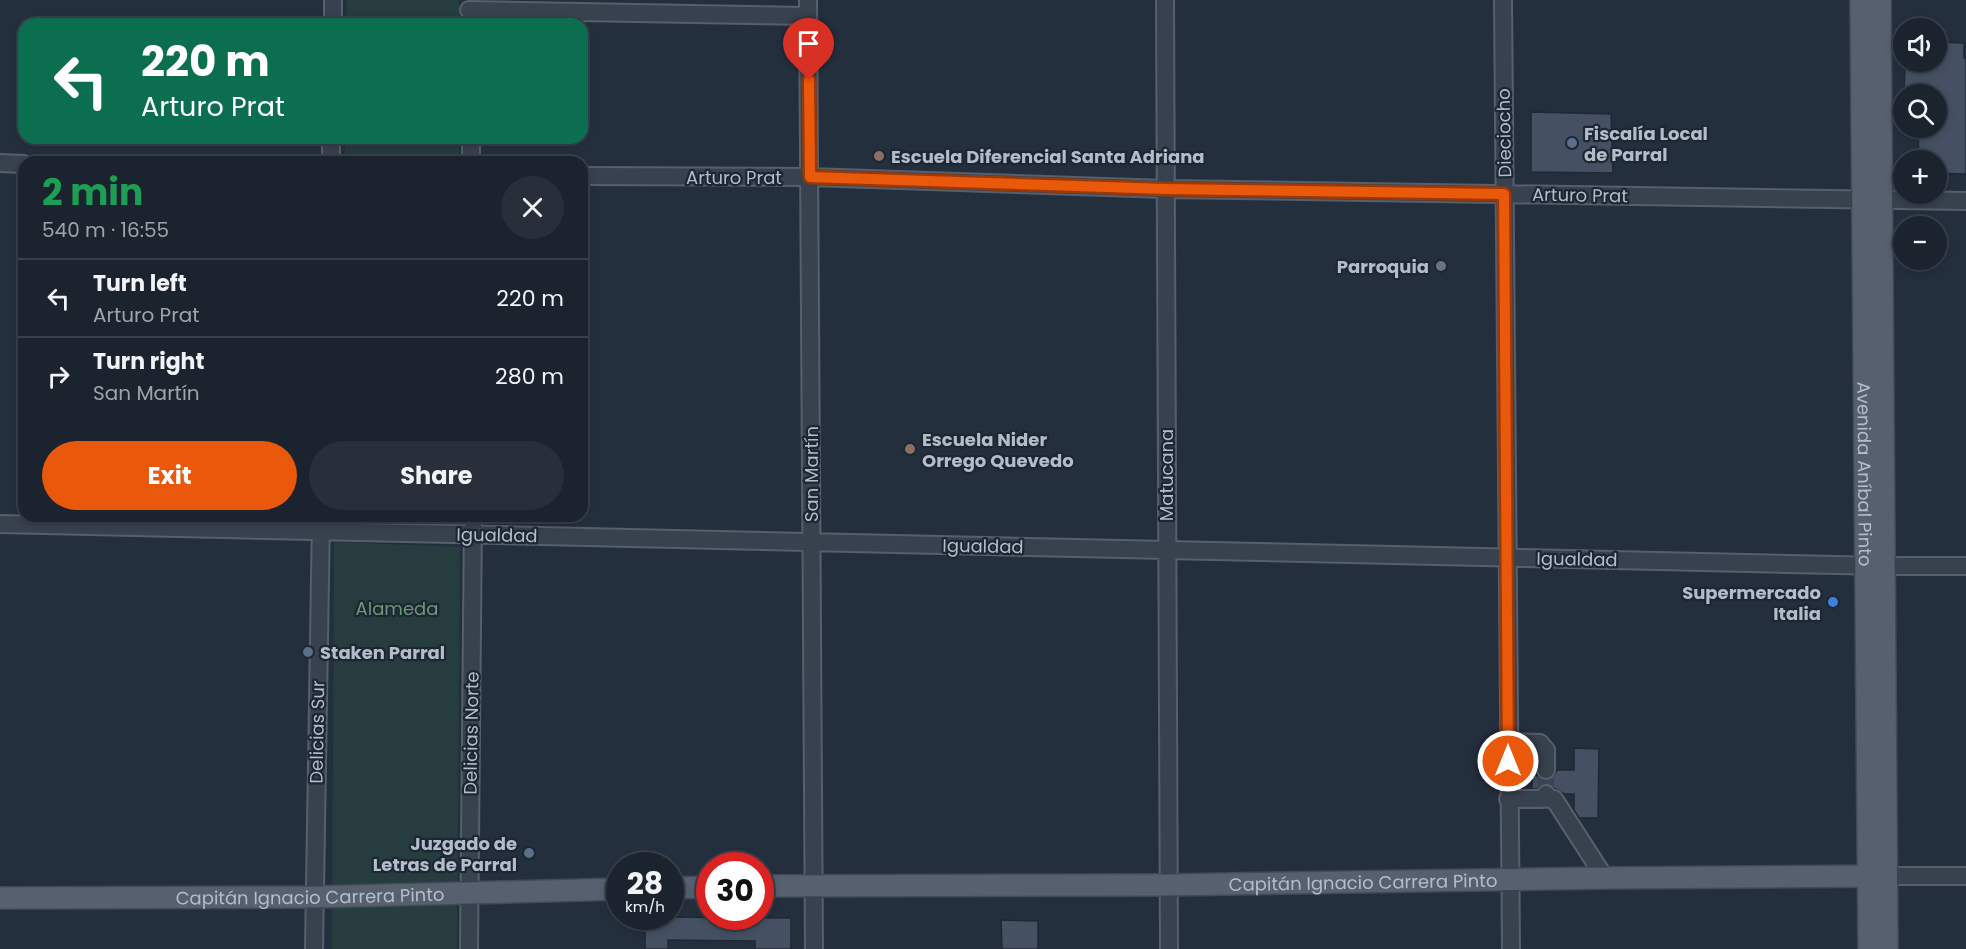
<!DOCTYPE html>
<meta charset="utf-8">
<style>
:root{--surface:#1b232e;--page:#282f3a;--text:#f1f3f6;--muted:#a0a4aa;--line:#39404a;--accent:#ea580c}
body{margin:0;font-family:Poppins,sans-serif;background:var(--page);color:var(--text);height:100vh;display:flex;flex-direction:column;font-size:22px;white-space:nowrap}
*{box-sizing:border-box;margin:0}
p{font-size:20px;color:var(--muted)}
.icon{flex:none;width:33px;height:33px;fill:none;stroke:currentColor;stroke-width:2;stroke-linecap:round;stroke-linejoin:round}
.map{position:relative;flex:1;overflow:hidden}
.drawer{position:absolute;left:18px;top:156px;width:570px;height:366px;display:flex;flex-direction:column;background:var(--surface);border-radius:18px;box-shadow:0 3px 9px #0003,0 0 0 2px var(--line)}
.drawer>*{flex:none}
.banner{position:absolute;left:18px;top:18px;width:570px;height:126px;border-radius:18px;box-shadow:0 3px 9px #0003,0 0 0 2px var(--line);background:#0b6e4f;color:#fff;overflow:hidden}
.controls{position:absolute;left:1893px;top:18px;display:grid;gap:12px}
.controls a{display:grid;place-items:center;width:54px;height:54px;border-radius:50%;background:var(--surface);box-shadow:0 3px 9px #0003,0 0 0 2px var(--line);font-size:30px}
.speed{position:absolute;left:606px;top:852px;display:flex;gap:12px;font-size:30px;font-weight:700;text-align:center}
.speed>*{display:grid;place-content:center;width:78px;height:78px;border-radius:50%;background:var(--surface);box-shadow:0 3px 9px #0003,0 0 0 2px var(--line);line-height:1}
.speed small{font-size:15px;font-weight:400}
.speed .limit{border:9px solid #d22;background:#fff;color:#111}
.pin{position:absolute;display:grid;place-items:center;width:51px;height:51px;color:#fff;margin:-62px -26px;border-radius:50% 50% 50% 0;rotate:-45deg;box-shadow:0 0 6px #0007}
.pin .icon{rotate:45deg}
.me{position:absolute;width:66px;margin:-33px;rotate:0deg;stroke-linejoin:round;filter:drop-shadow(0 0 4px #0008)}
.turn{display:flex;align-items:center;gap:21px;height:126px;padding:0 24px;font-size:27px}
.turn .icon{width:78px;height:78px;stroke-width:2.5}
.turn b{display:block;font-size:42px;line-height:51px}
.round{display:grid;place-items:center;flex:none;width:63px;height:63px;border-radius:32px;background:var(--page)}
.head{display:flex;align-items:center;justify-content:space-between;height:102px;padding:0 24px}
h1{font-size:36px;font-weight:700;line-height:45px;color:#1e9e55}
.cta{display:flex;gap:12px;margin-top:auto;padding:12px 24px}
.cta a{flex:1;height:69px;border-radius:36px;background:var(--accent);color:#fff;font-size:24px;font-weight:700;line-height:69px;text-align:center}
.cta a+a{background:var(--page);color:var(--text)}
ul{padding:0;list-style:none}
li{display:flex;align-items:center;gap:18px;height:78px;padding:0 24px;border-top:2px solid var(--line)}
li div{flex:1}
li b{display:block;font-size:22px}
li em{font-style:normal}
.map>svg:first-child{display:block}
</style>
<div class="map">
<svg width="1966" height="949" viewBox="0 0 1966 949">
<rect width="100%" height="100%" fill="#242f3e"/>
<path fill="#263c3f" d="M 347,0 L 459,0 L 459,24 L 346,24 Z
M 345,138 L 459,138 L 459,162 L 345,162 Z
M 334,542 L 460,547 L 457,949 L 332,949 Z"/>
<path fill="#455162" stroke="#1f2835" stroke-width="1.5" d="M 1936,42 L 1964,43 L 1964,58 L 1966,58 L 1966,174 L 1936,173 L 1936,160 L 1918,160 L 1919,128 L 1936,128 L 1936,94 L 1904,94 L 1905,62 L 1936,62 Z
M 1531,112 L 1611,114 L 1613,173 L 1531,172 Z
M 1574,748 L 1599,749 L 1598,818 L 1579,818 L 1574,810 L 1574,794 L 1564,794 L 1547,784 L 1541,785 L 1537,789 L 1532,789 L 1532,770 L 1536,770 L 1537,776 L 1545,780 L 1552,779 L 1557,770 L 1574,770 Z
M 645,917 L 791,918 L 791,949 L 755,949 L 755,941 L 668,940 L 668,949 L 645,949 Z
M 1001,920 L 1038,921 L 1038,949 L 1002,949 Z"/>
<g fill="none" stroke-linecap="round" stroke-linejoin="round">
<path stroke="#3a4453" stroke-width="16" stroke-dasharray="16 8" stroke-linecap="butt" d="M 1546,770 L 1546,794"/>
<defs>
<path id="minor" d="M 808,0 L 814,949
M 1165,0 L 1169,949
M 1503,0 L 1511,949
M 469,10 L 808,16
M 333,24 L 333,0
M 471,138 L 471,162
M 331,162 L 331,138
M 0,163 L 24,164
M 582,176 L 810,177 L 1166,189 L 1966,201
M 0,524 L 1884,566 L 1966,566
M 1508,742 L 1540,743 L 1546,750 L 1546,770
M 1508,799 L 1542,799 L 1546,794 L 1549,799 L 1554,799 L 1605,878
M 1886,876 L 1966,876
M 314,949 L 321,516
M 469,949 L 473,516"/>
<g id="major">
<path id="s1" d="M 1861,0 L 1869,949"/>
<path d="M 1880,0 L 1887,949"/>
<path id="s2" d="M 760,886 L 1168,885 L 1605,878 L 1886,876"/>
<path d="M 670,888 L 710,887"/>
<path id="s3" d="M 0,898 L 314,897 L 620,889"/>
</g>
</defs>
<use href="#minor" stroke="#565f6c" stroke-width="20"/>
<use href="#major" stroke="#414a57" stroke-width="24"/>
<use href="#minor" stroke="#38414e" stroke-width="16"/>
<use href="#major" stroke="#56606e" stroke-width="21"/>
</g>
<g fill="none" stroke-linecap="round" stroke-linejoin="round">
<defs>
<path id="route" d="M 809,80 L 810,177 L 1166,189 L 1504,194 L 1508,761"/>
</defs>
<use href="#route" stroke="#983908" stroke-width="15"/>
<use href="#route" stroke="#ea580c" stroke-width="10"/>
</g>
<g fill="#5c6f8a" stroke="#1d2633" stroke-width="2">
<circle cx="1572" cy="143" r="6"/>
<circle cx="308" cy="652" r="6"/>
<circle cx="529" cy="853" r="6"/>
</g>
<g fill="#8d6e63" stroke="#1d2633" stroke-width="2">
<circle cx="879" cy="156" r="6"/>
<circle cx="910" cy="449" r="6"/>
</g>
<circle fill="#6b7280" stroke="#1d2633" stroke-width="2" cx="1441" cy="266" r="6"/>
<circle fill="#3f7fe0" stroke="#1d2633" stroke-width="2" cx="1833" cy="602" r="6"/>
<g text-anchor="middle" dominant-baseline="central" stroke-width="4.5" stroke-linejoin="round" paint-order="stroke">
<g font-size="18" fill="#b4bcc9" stroke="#1d2633">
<text transform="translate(1504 133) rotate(-91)">Dieciocho</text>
<text x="734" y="177">Arturo Prat</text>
<text transform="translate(1580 195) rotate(1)">Arturo Prat</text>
<text transform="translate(811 474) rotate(-90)">San Martín</text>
<text transform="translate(1166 475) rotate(-90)">Matucana</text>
<text stroke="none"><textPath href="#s1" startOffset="474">Avenida Aníbal Pinto</textPath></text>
<text transform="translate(497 535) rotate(1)">Igualdad</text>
<text transform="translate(983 546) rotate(1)">Igualdad</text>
<text transform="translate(1577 559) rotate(1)">Igualdad</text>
<text transform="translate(317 732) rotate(-89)">Delicias Sur</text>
<text transform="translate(471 733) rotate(-89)">Delicias Norte</text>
<text stroke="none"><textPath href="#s2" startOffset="603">Capitán Ignacio Carrera Pinto</textPath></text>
<text stroke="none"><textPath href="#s3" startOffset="310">Capitán Ignacio Carrera Pinto</textPath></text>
</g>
<g font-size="18" font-weight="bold" fill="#b4bcc9" stroke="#1d2633" text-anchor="start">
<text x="1584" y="133">Fiscalía Local<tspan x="1584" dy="21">de Parral</tspan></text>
<text x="891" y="156">Escuela Diferencial Santa Adriana</text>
<text x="1429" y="266" text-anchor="end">Parroquia</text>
<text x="922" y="439">Escuela Nider<tspan x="922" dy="21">Orrego Quevedo</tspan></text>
<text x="1821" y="592" text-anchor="end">Supermercado<tspan x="1821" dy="21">Italia</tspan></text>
<text x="320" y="652">Staken Parral</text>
<text x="517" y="843" text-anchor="end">Juzgado de<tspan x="517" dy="21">Letras de Parral</tspan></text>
</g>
<g font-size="18" fill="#6b9a76" stroke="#1d2633">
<text x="397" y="608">Alameda</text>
</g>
</g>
</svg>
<div class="controls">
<a><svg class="icon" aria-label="sound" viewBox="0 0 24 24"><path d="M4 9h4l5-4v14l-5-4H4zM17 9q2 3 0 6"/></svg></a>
<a><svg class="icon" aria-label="search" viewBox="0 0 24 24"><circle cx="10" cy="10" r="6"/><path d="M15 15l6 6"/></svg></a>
<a>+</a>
<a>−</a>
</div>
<div class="speed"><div>28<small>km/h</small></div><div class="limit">30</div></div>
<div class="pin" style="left:809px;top:80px;background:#d93025"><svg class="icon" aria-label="arrive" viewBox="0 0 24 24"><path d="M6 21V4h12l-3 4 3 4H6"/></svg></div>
<svg class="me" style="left:1508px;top:761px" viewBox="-20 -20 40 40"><circle r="17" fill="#ea580c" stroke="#fff" stroke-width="3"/><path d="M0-11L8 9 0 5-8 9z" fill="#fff"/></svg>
<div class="banner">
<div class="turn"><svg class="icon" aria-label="left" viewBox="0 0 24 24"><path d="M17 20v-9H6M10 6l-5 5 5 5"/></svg><div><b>220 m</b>Arturo Prat</div></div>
</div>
<section class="drawer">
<div class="head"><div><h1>2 min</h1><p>540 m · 16:55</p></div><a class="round"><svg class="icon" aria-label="close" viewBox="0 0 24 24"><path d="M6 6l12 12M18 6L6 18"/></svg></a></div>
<ul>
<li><svg class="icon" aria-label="left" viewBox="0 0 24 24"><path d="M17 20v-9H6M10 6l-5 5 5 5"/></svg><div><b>Turn left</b><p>Arturo Prat</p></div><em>220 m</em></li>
<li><svg class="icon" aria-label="right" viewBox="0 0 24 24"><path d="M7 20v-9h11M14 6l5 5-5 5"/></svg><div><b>Turn right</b><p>San Martín</p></div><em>280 m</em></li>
</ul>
<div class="cta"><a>Exit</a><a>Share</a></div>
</section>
</div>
